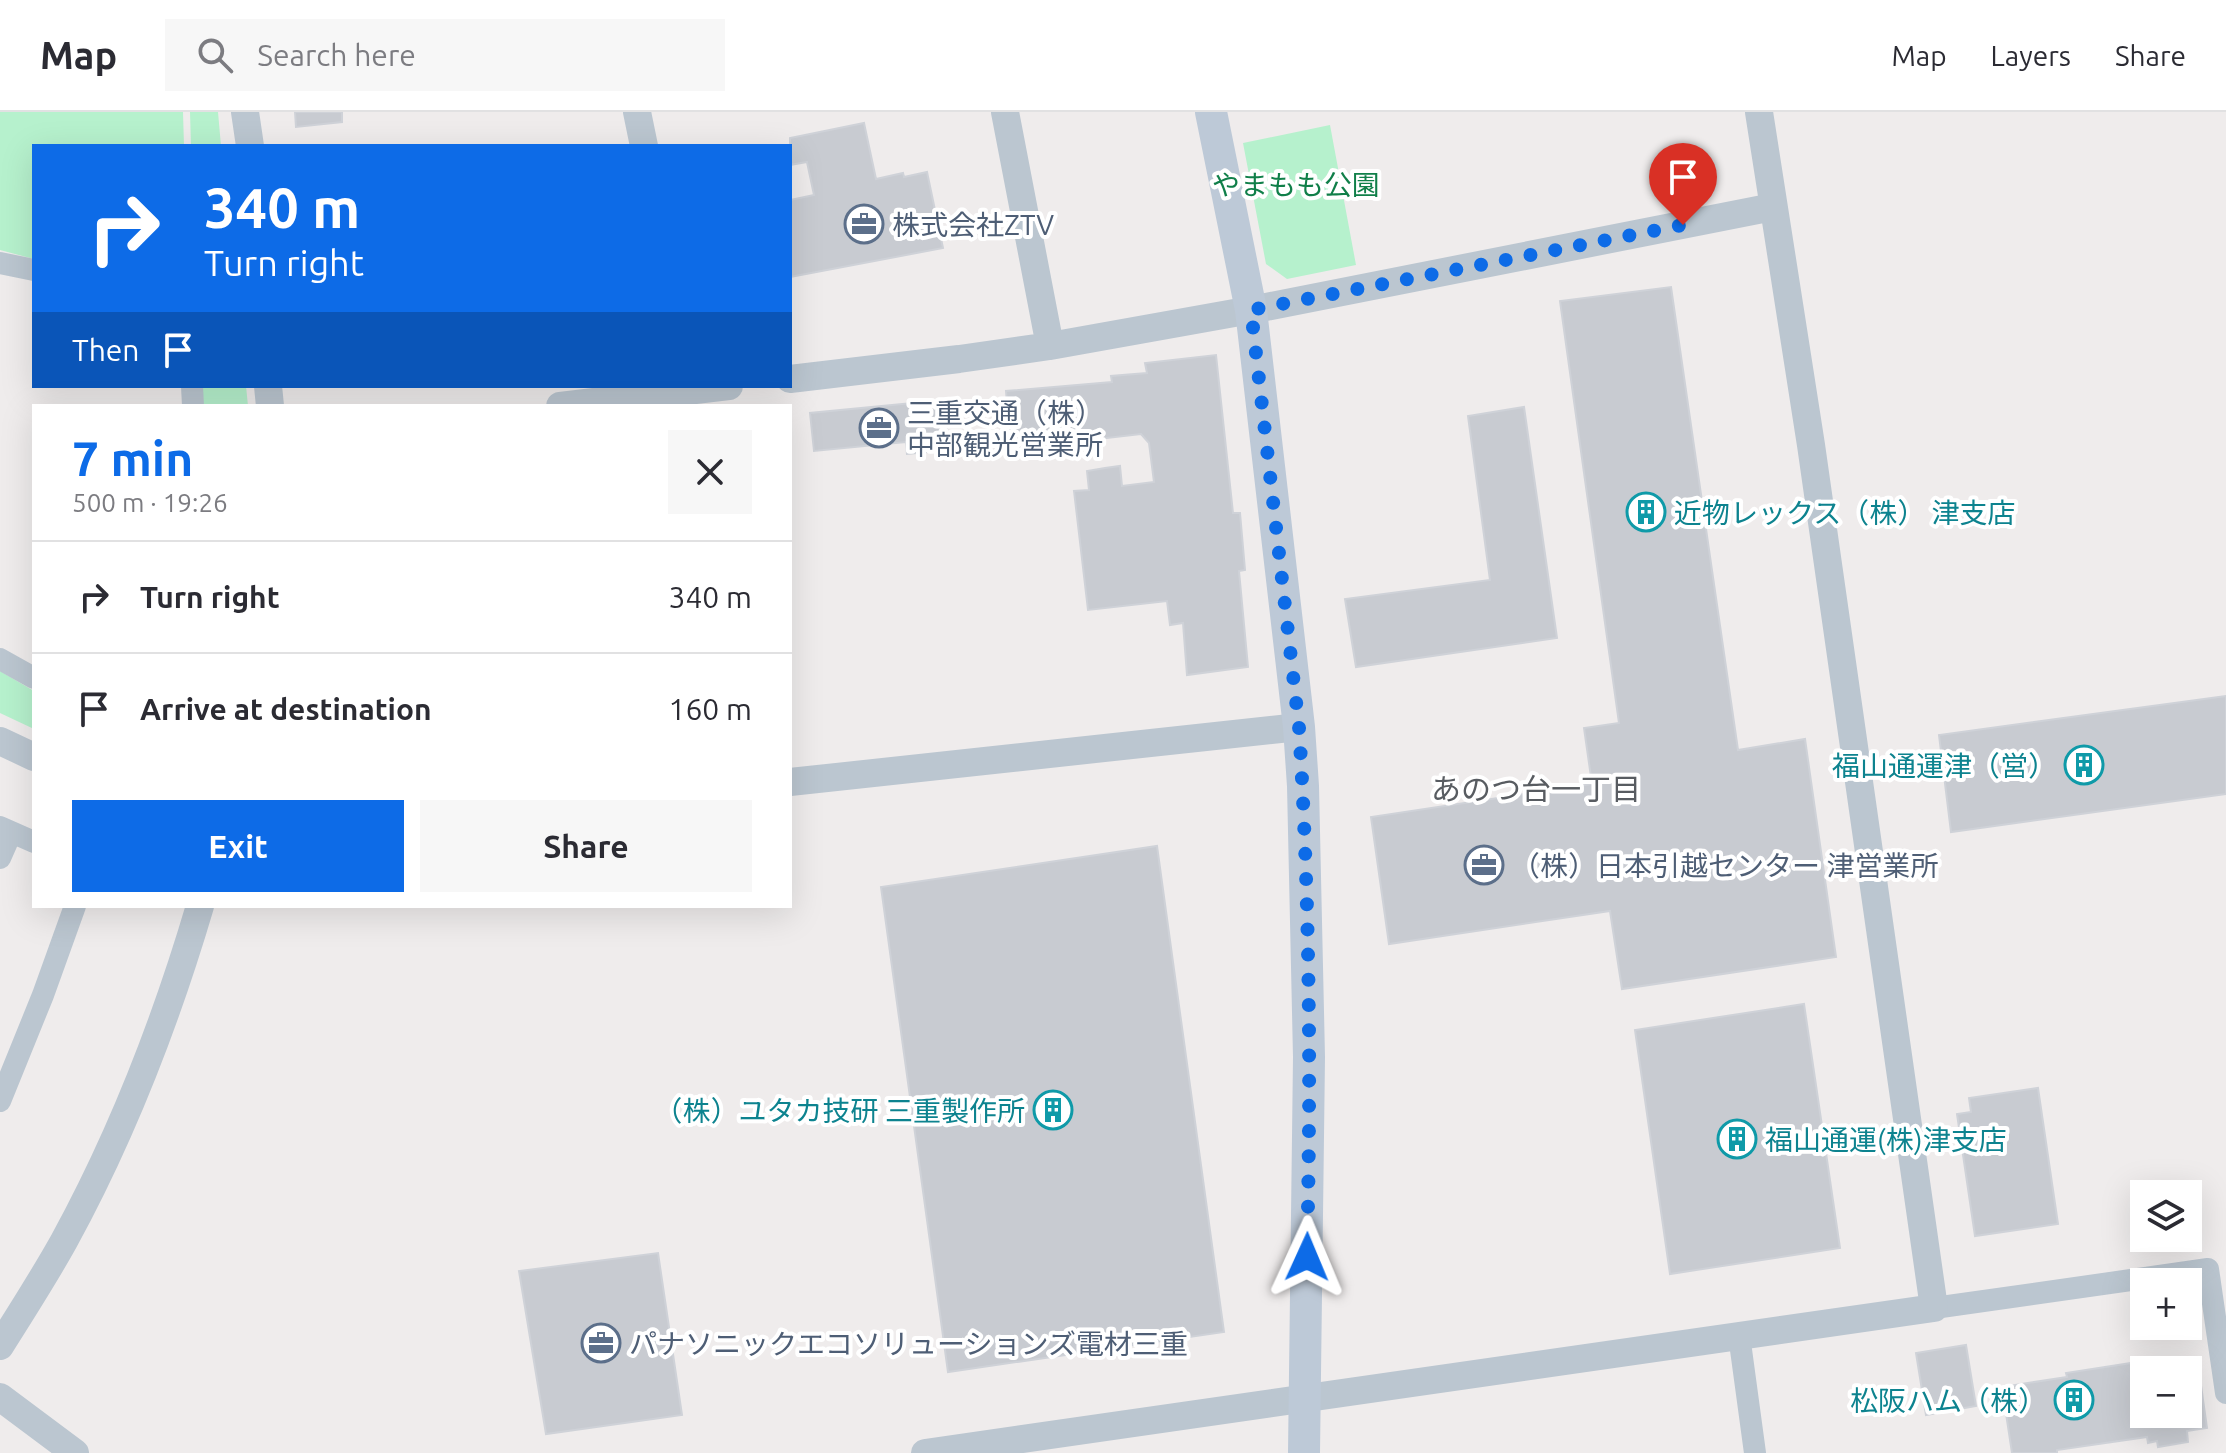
<!DOCTYPE html>
<meta charset="utf-8">
<style>
:root{--surface:#fff;--page:#f7f7f7;--text:#2b2b33;--muted:#7c7c81;--line:#e1e1e2;--accent:#0d6be7}
body{margin:0;font-family:Ubuntu,"Noto Sans JP",sans-serif;background:var(--page);color:var(--text);height:100vh;display:flex;flex-direction:column;font-size:30px;white-space:nowrap}
*{box-sizing:border-box;margin:0}
p{font-size:26px;color:var(--muted)}
.icon{flex:none;width:44px;height:44px;fill:none;stroke:currentColor;stroke-width:2;stroke-linecap:round;stroke-linejoin:round}
.map{position:relative;flex:1;overflow:hidden}
.side{position:absolute;left:32px;top:292px;width:760px;height:504px;display:flex;flex-direction:column;background:var(--surface);border-radius:0px;box-shadow:0 8px 32px #0002}
.side>*{flex:none}
.banner{position:absolute;left:32px;top:32px;width:760px;height:244px;border-radius:0px;box-shadow:0 8px 32px #0002;background:#0d6be7;color:#fff;overflow:hidden}
.fabs{position:absolute;left:2130px;top:1068px;display:grid;gap:16px}
.fabs a{display:grid;place-items:center;width:72px;height:72px;border-radius:0px;background:var(--surface);box-shadow:0 8px 32px #0002;font-size:40px}
.pin{position:absolute;display:grid;place-items:center;width:68px;height:68px;color:#fff;margin:-82px -34px;border-radius:50% 50% 50% 0;rotate:-45deg;box-shadow:0 0 8px #0007}
.pin .icon{rotate:45deg}
.me{position:absolute;width:88px;margin:-44px;rotate:1deg;stroke-linejoin:round;filter:drop-shadow(0 0 6px #0008)}
.turn{display:flex;align-items:center;gap:28px;height:168px;padding:0 40px;font-size:36px}
.turn .icon{width:104px;height:104px;stroke-width:2.5}
.turn b{display:block;font-size:56px;line-height:68px}
.then{display:flex;align-items:center;height:76px;padding:0 40px;background:#0003;gap:16px;font-size:30px}
.round{display:grid;place-items:center;flex:none;width:84px;height:84px;border-radius:0px;background:var(--page)}
.summary{display:flex;align-items:center;justify-content:space-between;height:136px;padding:0 40px}
h1{font-size:48px;font-weight:700;line-height:60px;color:var(--accent)}
.primary-button{display:flex;gap:16px;margin-top:auto;padding:16px 40px}
.primary-button a{flex:1;height:92px;border-radius:0px;background:var(--accent);color:#fff;font-size:32px;font-weight:700;line-height:92px;text-align:center}
.primary-button a+a{background:var(--page);color:var(--text)}
ul{padding:0;list-style:none}
li{display:flex;align-items:center;gap:24px;height:112px;padding:0 40px;border-top:2px solid var(--line)}
li div{flex:1}
li b{display:block;font-size:30px}
li em{font-style:normal}
header{display:flex;align-items:center;gap:48px;box-sizing:border-box;height:112px;padding:0 40px;background:var(--surface);border-bottom:2px solid var(--line)}
header strong{font-size:38px}
nav{display:flex;gap:44px;margin-inline-start:auto;font-size:28px}
.search{width:560px;height:72px;background:var(--page);display:flex;align-items:center;gap:20px;box-sizing:border-box;padding:0 28px;border-radius:0px;color:var(--muted);font-size:30px}
.map>svg:first-child{display:block}
</style>
<header>
<strong>Map</strong>
<div class="search"><svg class="icon" aria-label="search" viewBox="0 0 24 24"><circle cx="10" cy="10" r="6"/><path d="M15 15l6 6"/></svg>Search here</div>
<nav><a>Map</a><a>Layers</a><a>Share</a></nav>
</header>
<div class="map">
<svg width="2226" height="1341" viewBox="0 0 2226 1341">
<rect width="100%" height="100%" fill="#efecec"/>
<path fill="#b6f1cd" d="M 0,0 L 183,0 L 184,34 L 34,34 L 34,147 L 0,138 Z
M 190,0 L 218,0 L 221,34 L 191,34 Z
M 1330,13 L 1356,153 L 1287,167 L 1266,152 L 1243,31 Z
M 202,274 L 246,274 L 248,294 L 203,294 Z
M 0,559 L 34,579 L 34,617 L 0,601 Z"/>
<path fill="#c8cbd1" stroke="#cfd2d8" stroke-width="2" d="M 295,0 L 342,0 L 342,10 L 296,15 Z
M 864,11 L 876,67 L 903,61 L 904,65 L 927,60 L 943,136 L 790,165 L 790,88 L 814,83 L 807,50 L 790,53 L 790,26 Z
M 1671,175 L 1738,638 L 1805,627 L 1836,845 L 1622,877 L 1610,799 L 1389,832 L 1371,705 L 1592,672 L 1584,616 L 1619,611 L 1560,189 Z
M 1216,243 L 1233,401 L 1240,401 L 1245,458 L 1239,459 L 1248,555 L 1187,563 L 1183,511 L 1170,513 L 1167,489 L 1088,498 L 1074,379 L 1089,378 L 1087,359 L 1105,356 L 1120,354 L 1122,374 L 1154,370 L 1149,331 L 1141,322 L 1011,337 L 1006,279 L 1112,270 L 1111,264 L 1147,261 L 1145,251 Z
M 943,288 L 950,338 L 907,342 L 906,330 L 814,339 L 810,301 Z
M 1524,295 L 1557,526 L 1356,555 L 1345,487 L 1490,468 L 1468,304 Z
M 2226,584 L 2226,682 L 1951,720 L 1939,623 Z
M 1157,734 L 1224,1220 L 948,1260 L 881,775 Z
M 1804,892 L 1840,1136 L 1670,1162 L 1635,918 Z
M 2038,976 L 2058,1112 L 1975,1124 L 1957,1002 L 1971,1000 L 1969,986 Z
M 658,1141 L 682,1303 L 546,1322 L 519,1159 Z
M 1966,1233 L 1976,1294 L 1926,1303 L 1916,1241 Z
M 2188,1245 L 2197,1245 L 2207,1316 L 2187,1319 L 2188,1330 L 2158,1335 L 2157,1329 L 2148,1331 L 2147,1325 L 2057,1338 L 2057,1341 L 2012,1341 L 2002,1275 L 2067,1265 L 2066,1261 L 2144,1249 L 2144,1302 L 2188,1302 Z"/>
<g fill="none" stroke-linecap="round" stroke-linejoin="round">
<path stroke="#bbc6d0" stroke-width="22" d="M 0,151 L 34,158
M 192,274 L 193,294
M 0,547 L 34,566
M 0,715 L 34,730
M 0,746 L 11,721
M 0,989 L 43,883 L 75,794
M 1934,1196 L 2208,1157 L 2226,1281
M 1739,1223 L 1755,1341"/>
<path stroke="#bbc6d0" stroke-width="28" d="M 245,0 L 250,34
M 637,0 L 644,34
M 1050,234 L 1251,198 L 1773,95
M 790,267 L 959,247 L 1050,234 L 1005,0
M 268,274 L 270,294
M 560,294 L 729,274
M 0,629 L 34,645
M 790,670 L 1299,615
M 0,1234 C 22,1199 44,1165 64,1129 C 122,1023 166,909 200,794
M 0,1285 L 75,1341
M 925,1341 L 1934,1196 L 1811,333 L 1759,0"/>
<path stroke="#bdc9d7" stroke-width="32" d="M 1211,0 L 1251,198 L 1299,615 L 1303,674 L 1309,945 L 1304,1341"/>
</g>
<g fill="none" stroke-linecap="round" stroke-linejoin="round">
<path stroke="#0d6be7" stroke-width="14" stroke-dasharray="0 25.2" d="M 1307,1145 C 1311,969 1310,791 1299,615 L 1251,198 L 1683,113"/>
</g>
<defs>
<symbol id="office-ring" viewBox="-11 -11 22 22"><circle r="9.5" fill="#fff" stroke="#5c6f8a" stroke-width="1.5"/><path d="M-6-3h4V-5.5h4V-3h4V5H-6ZM-1-4.5V-3h2v-1.5ZM-6 0V1H6V0Z" fill="#5c6f8a"/></symbol>
<symbol id="building-ring" viewBox="-11 -11 22 22"><circle r="9.5" fill="#fff" stroke="#0f9aa8" stroke-width="1.5"/><path d="M-4-6H4V6H1V3H-1V6H-4ZM-2.5-4.3h1.7v1.8h-1.7ZM.8-4.3h1.7v1.8H.8ZM-2.5-1h1.7V.8h-1.7ZM.8-1h1.7V.8H.8Z" fill="#0f9aa8"/></symbol>
</defs>
<g fill-rule="evenodd">
<use href="#office-ring" x="842" y="90" width="44" height="44"/>
<use href="#office-ring" x="857" y="294" width="44" height="44"/>
<use href="#building-ring" x="1624" y="378" width="44" height="44"/>
<use href="#building-ring" x="2062" y="631" width="44" height="44"/>
<use href="#office-ring" x="1462" y="731" width="44" height="44"/>
<use href="#building-ring" x="1031" y="976" width="44" height="44"/>
<use href="#building-ring" x="1715" y="1005" width="44" height="44"/>
<use href="#office-ring" x="579" y="1209" width="44" height="44"/>
<use href="#building-ring" x="2052" y="1266" width="44" height="44"/>
</g>
<g text-anchor="middle" dominant-baseline="central" stroke-width="8" stroke-linejoin="round" paint-order="stroke">
<g font-size="28" fill="#107f49" stroke="#fff">
<text x="1296" y="72">やまもも公園</text>
</g>
<g font-size="28" fill="#4e5e75" stroke="#fff" text-anchor="start">
<text x="892" y="112">株式会社ZTV</text>
<text x="907" y="300">三重交通（株）<tspan x="907" dy="32">中部観光営業所</tspan></text>
<text x="1512" y="753">（株）日本引越センター 津営業所</text>
<text x="629" y="1231">パナソニックエコソリューションズ電材三重</text>
</g>
<g font-size="28" fill="#0d838f" stroke="#fff" text-anchor="end">
<text x="1674" y="400" text-anchor="start">近物レックス（株） 津支店</text>
<text x="2056" y="653">福山通運津（営）</text>
<text x="1025" y="998">（株）ユタカ技研 三重製作所</text>
<text x="1765" y="1027" text-anchor="start">福山通運(株)津支店</text>
<text x="2046" y="1288">松阪ハム（株）</text>
</g>
<g font-size="30" fill="#585c61" stroke="#fff">
<text x="1536" y="677">あのつ台一丁目</text>
</g>
</g>
</svg>
<div class="fabs">
<a><svg class="icon" aria-label="layers" viewBox="0 0 24 24"><path d="M12 4l9 5-9 5-9-5zM3 14l9 5 9-5"/></svg></a>
<a>+</a>
<a>−</a>
</div>
<div class="pin" style="left:1683px;top:113px;background:#d93025"><svg class="icon" aria-label="arrive" viewBox="0 0 24 24"><path d="M6 21V4h12l-3 4 3 4H6"/></svg></div>
<svg class="me" style="left:1307px;top:1145px" viewBox="-20 -20 40 40"><path d="M0-17L14 15 0 8-14 15z" fill="#0d6be7" stroke="#fff" stroke-width="4"/></svg>
<div class="banner">
<div class="turn"><svg class="icon" aria-label="right" viewBox="0 0 24 24"><path d="M7 20v-9h11M14 6l5 5-5 5"/></svg><div><b>340 m</b>Turn right</div></div>
<div class="then">Then<svg class="icon" aria-label="arrive" viewBox="0 0 24 24"><path d="M6 21V4h12l-3 4 3 4H6"/></svg></div>
</div>
<section class="side">
<div class="summary"><div><h1>7 min</h1><p>500 m · 19:26</p></div><a class="round"><svg class="icon" aria-label="close" viewBox="0 0 24 24"><path d="M6 6l12 12M18 6L6 18"/></svg></a></div>
<ul>
<li><svg class="icon" aria-label="right" viewBox="0 0 24 24"><path d="M7 20v-9h11M14 6l5 5-5 5"/></svg><div><b>Turn right</b></div><em>340 m</em></li>
<li><svg class="icon" aria-label="arrive" viewBox="0 0 24 24"><path d="M6 21V4h12l-3 4 3 4H6"/></svg><div><b>Arrive at destination</b></div><em>160 m</em></li>
</ul>
<div class="primary-button"><a>Exit</a><a>Share</a></div>
</section>
</div>
